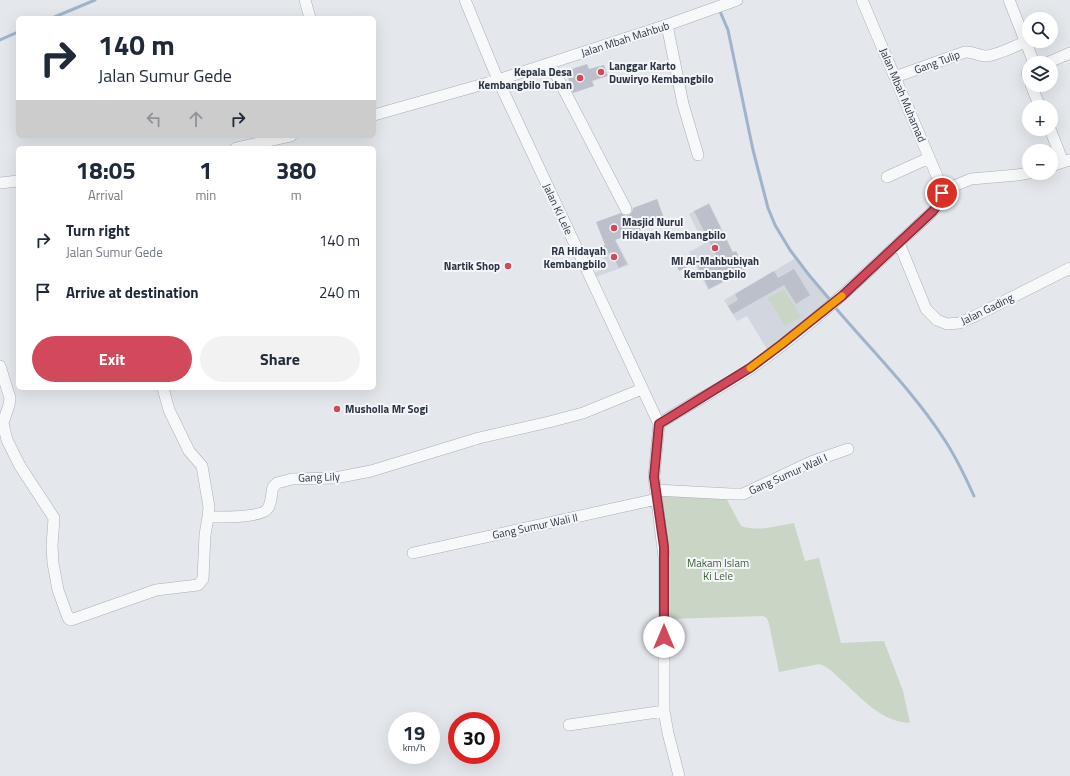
<!DOCTYPE html>
<meta charset="utf-8">
<style>
:root{--surface:#fff;--page:#f2f2f3;--text:#1f2937;--muted:#747a83;--accent:#d1495b}
body{margin:0;font-family:"Titillium Web",sans-serif;background:var(--page);color:var(--text);height:100vh;display:flex;flex-direction:column;font-size:15px;white-space:nowrap}
*{box-sizing:border-box;margin:0}
p{font-size:13px;color:var(--muted)}
.icon{flex:none;width:22px;height:22px;fill:none;stroke:currentColor;stroke-width:2;stroke-linecap:round;stroke-linejoin:round}
.map{position:relative;flex:1;overflow:hidden}
.sheet{position:absolute;left:16px;top:146px;width:360px;height:244px;display:flex;flex-direction:column;background:var(--surface);border-radius:6px;box-shadow:0 4px 16px #0002}
.sheet>*{flex:none}
.top-card{position:absolute;left:16px;top:16px;width:360px;height:122px;border-radius:6px;box-shadow:0 4px 16px #0002;background:#fff;color:var(--text);overflow:hidden}
.fabs{position:absolute;left:1022px;top:12px;display:grid;gap:8px}
.fabs a{display:grid;place-items:center;width:36px;height:36px;border-radius:50%;background:var(--surface);box-shadow:0 4px 16px #0002;font-size:20px}
.speed{position:absolute;left:388px;top:712px;display:flex;gap:8px;font-size:20px;font-weight:700;text-align:center}
.speed>*{display:grid;place-content:center;width:52px;height:52px;border-radius:50%;background:var(--surface);box-shadow:0 4px 16px #0002;line-height:1}
.speed small{font-size:10px;font-weight:400}
.speed .limit{border:6px solid #d22;background:#fff;color:#111}
.pin{position:absolute;display:grid;place-items:center;width:34px;height:34px;color:#fff;margin:-17px;border:2px solid #fff;border-radius:50%;box-shadow:0 1px 4px #0007}
.me{position:absolute;width:44px;margin:-22px;rotate:0deg;stroke-linejoin:round;filter:drop-shadow(0 0 3px #0008)}
.turn{display:flex;align-items:center;gap:14px;height:84px;padding:0 16px;font-size:18px}
.turn .icon{width:52px;height:52px;stroke-width:2.5}
.turn b{display:block;font-size:28px;line-height:34px}
.lanes{display:flex;align-items:center;height:38px;padding:0 16px;background:#0003;justify-content:center;gap:20px;direction:ltr}
.lanes .off{opacity:.35}
.eta{display:flex;justify-content:space-evenly;align-items:center;height:68px;text-align:center}
.eta b{font-size:24px;font-weight:700;line-height:28px}
.button{display:flex;gap:8px;margin-top:auto;padding:8px 16px}
.button a{flex:1;height:46px;border-radius:24px;background:var(--accent);color:#fff;font-size:16px;font-weight:700;line-height:46px;text-align:center}
.button a+a{background:var(--page);color:var(--text)}
ul{padding:0;list-style:none}
li{display:flex;align-items:center;gap:12px;height:52px;padding:0 16px}
li div{flex:1}
li b{display:block;font-size:15px}
li em{font-style:normal}
.map>svg:first-child{display:block}
</style>
<div class="map">
<svg width="1070" height="776" viewBox="0 0 1070 776">
<rect width="100%" height="100%" fill="#e4e7ec"/>
<path fill="#d2d6de" d="M 709,203 L 733,252 L 736,251 L 746,271 L 708,290 L 689,252 L 704,244 L 689,214 Z
M 615,239 L 629,265 L 593,278 L 591,275 L 608,266 L 599,248 Z
M 796,258 L 830,301 L 768,351 L 747,316 L 737,321 L 724,300 Z"/>
<path fill="#c9d6c5" d="M 784,289 L 801,317 L 785,326 L 768,298 Z
M 660,495 L 726,498 L 741,526 C 758,532 777,526 794,523 L 805,561 L 819,558 L 841,643 L 884,641 L 903,691 L 910,723 C 880,722 860,696 839,678 C 833,672 827,666 819,664 L 779,672 L 769,624 L 767,618 L 763,616 L 669,619 Z"/>
<g fill="none" stroke-linecap="round" stroke-linejoin="round">
<path stroke="#9fb4cc" stroke-width="3" d="M 719,9 L 728,30 L 753,150 L 768,208 L 775,225 L 790,250 L 809,275 L 831,301
M 52,18 L 95,0
M 0,40 L 18,32
M 834,306 C 871,350 913,391 944,439 C 956,457 965,476 974,496"/>
</g>
<path fill="#bbc0ca" d="M 587,64 L 589,69 L 604,65 L 608,76 L 592,81 L 594,86 L 573,93 L 566,71 Z
M 657,199 L 665,221 L 615,240 L 627,264 L 619,268 L 611,252 L 603,256 L 599,248 L 605,245 L 596,222 L 621,213 L 625,216 L 629,215 L 632,212 L 633,208 Z
M 709,204 L 733,253 L 736,251 L 744,268 L 723,278 L 724,281 L 709,289 L 698,266 L 717,257 L 694,211 Z
M 685,258 L 689,266 L 679,271 L 675,263 Z
M 794,269 L 810,295 L 796,304 L 784,285 L 733,314 L 728,306 L 738,300 L 735,294 L 774,271 L 778,278 Z"/>
<g fill="none" stroke-linecap="round" stroke-linejoin="round">
<defs>
<path id="minor" d="M 305,0 L 310,18
M 465,0 L 498,80 L 659,424
M 1009,0 L 1034,63
M 667,25 L 683,104 L 698,155
M 550,63 L 626,209
M 1047,63 L 1070,53
M 1029,71 L 1027,73 L 1029,79
M 895,77 L 965,52 C 972,51 979,56 986,56 C 996,56 1015,46 1025,42
M 1031,85 L 1040,107
M 374,115 L 498,80 L 667,25 L 737,0
M 1050,129 L 1063,162
M 236,148 L 291,136
M 1051,166 L 1069,160
M 887,177 L 929,158
M 0,183 L 18,181
M 942,191 L 971,179 L 1017,175 L 1029,173
M 899,243 L 926,309 L 937,320 L 947,324 L 959,323 L 975,316 L 1070,268
M 0,366 L 10,398 L 9,405 L 3,423 L 7,440 L 20,466 L 54,518 L 52,546 L 53,563 L 58,590 L 67,615 L 69,619 L 71,620 L 156,590 L 198,585 L 203,579 L 205,535 L 208,517 C 220,517 263,518 268,508 C 272,502 271,494 273,487 L 277,483 L 292,479 L 335,478 L 371,471 L 479,438 L 549,422 L 583,413 L 642,389
M 163,388 L 169,410 L 189,451 L 202,466 L 209,507 L 208,517
M 659,424 C 692,402 728,385 760,362 C 821,318 875,265 930,214 C 940,205 944,197 940,183 L 862,0
M 659,424 L 654,477 L 664,557 L 664,711 L 668,733 L 679,776
M 655,490 L 731,494 L 743,494 L 811,462 L 848,449
M 413,553 L 657,499
M 569,725 L 664,711"/>
</defs>
<use href="#minor" stroke="#a9aeb7" stroke-width="12"/>
<use href="#minor" stroke="#f7f8fa" stroke-width="11"/>
</g>
<g fill="none" stroke-linecap="round" stroke-linejoin="round">
<defs>
<path id="route" d="M 664,637 L 664,547 L 654,477 L 659,424 L 750,368 L 782,344 L 842,296 L 933,211 L 940,202 L 942,193"/>
</defs>
<use href="#route" stroke="#882f3b" stroke-width="10"/>
<use href="#route" stroke="#d1495b" stroke-width="7"/>
<path stroke="#f59e0b" stroke-width="7" d="M 750,368 L 782,344 L 842,296"/>
</g>
<g fill="#d1495b" stroke="#f4f6f9" stroke-width="1.5">
<circle cx="601" cy="72" r="4"/>
<circle cx="580" cy="78" r="4"/>
<circle cx="614" cy="228" r="4"/>
<circle cx="715" cy="248" r="4"/>
<circle cx="614" cy="257" r="4"/>
<circle cx="508" cy="266" r="4"/>
<circle cx="337" cy="409" r="4"/>
</g>
<g text-anchor="middle" dominant-baseline="central" stroke-width="4" stroke-linejoin="round" paint-order="stroke">
<g font-size="11" fill="#2b3445" stroke="#f4f6f9">
<text transform="translate(625 39) rotate(-18)">Jalan Mbah Mahbub</text>
<text transform="translate(937 62) rotate(-20)">Gang Tulip</text>
<text transform="translate(903 95) rotate(67)">Jalan Mbah Muhamad</text>
<text transform="translate(558 209) rotate(65)">Jalan Ki Lele</text>
<text transform="translate(987 309) rotate(-26)">Jalan Gading</text>
<text transform="translate(788 474) rotate(-24)">Gang Sumur Wali I</text>
<text transform="translate(319 477) rotate(-2)">Gang Lily</text>
<text transform="translate(535 526) rotate(-12)">Gang Sumur Wali II</text>
</g>
<g font-size="11" font-weight="bold" fill="#2b3445" stroke="#f4f6f9" text-anchor="start">
<text x="609" y="66">Langgar Karto<tspan x="609" dy="13">Duwiryo Kembangbilo</tspan></text>
<text x="572" y="72" text-anchor="end">Kepala Desa<tspan x="572" dy="13">Kembangbilo Tuban</tspan></text>
<text x="622" y="222">Masjid Nurul<tspan x="622" dy="13">Hidayah Kembangbilo</tspan></text>
<text x="606" y="251" text-anchor="end">RA Hidayah<tspan x="606" dy="13">Kembangbilo</tspan></text>
<text x="715" y="261" text-anchor="middle">MI Al-Mahbubiyah<tspan x="715" dy="13">Kembangbilo</tspan></text>
<text x="500" y="266" text-anchor="end">Nartik Shop</text>
<text x="345" y="409">Musholla Mr Sogi</text>
</g>
<g font-size="11" fill="#3f6138" stroke="#f4f6f9">
<text x="718" y="563">Makam Islam<tspan x="718" dy="13">Ki Lele</tspan></text>
</g>
</g>
</svg>
<div class="fabs">
<a><svg class="icon" aria-label="search" viewBox="0 0 24 24"><circle cx="10" cy="10" r="6"/><path d="M15 15l6 6"/></svg></a>
<a><svg class="icon" aria-label="layers" viewBox="0 0 24 24"><path d="M12 4l9 5-9 5-9-5zM3 14l9 5 9-5"/></svg></a>
<a>+</a>
<a>−</a>
</div>
<div class="speed"><div>19<small>km/h</small></div><div class="limit">30</div></div>
<div class="pin" style="left:942px;top:193px;background:#d93025"><svg class="icon" aria-label="arrive" viewBox="0 0 24 24"><path d="M6 21V4h12l-3 4 3 4H6"/></svg></div>
<svg class="me" style="left:664px;top:637px" viewBox="-20 -20 40 40"><circle r="19" fill="#fff"/><path d="M0-13L10 11 0 6-10 11z" fill="#d1495b"/></svg>
<div class="top-card">
<div class="turn"><svg class="icon" aria-label="right" viewBox="0 0 24 24"><path d="M7 20v-9h11M14 6l5 5-5 5"/></svg><div><b>140 m</b>Jalan Sumur Gede</div></div>
<div class="lanes"><svg class="icon off" aria-label="left" viewBox="0 0 24 24"><path d="M17 20v-9H6M10 6l-5 5 5 5"/></svg><svg class="icon off" aria-label="ahead" viewBox="0 0 24 24"><path d="M12 20V5M6 11l6-6 6 6"/></svg><svg class="icon" aria-label="right" viewBox="0 0 24 24"><path d="M7 20v-9h11M14 6l5 5-5 5"/></svg></div>
</div>
<section class="sheet">
<div class="eta">
<div><b>18:05</b><p>Arrival</p></div>
<div><b>1</b><p>min</p></div>
<div><b>380</b><p>m</p></div>
</div>
<ul>
<li><svg class="icon" aria-label="right" viewBox="0 0 24 24"><path d="M7 20v-9h11M14 6l5 5-5 5"/></svg><div><b>Turn right</b><p>Jalan Sumur Gede</p></div><em>140 m</em></li>
<li><svg class="icon" aria-label="arrive" viewBox="0 0 24 24"><path d="M6 21V4h12l-3 4 3 4H6"/></svg><div><b>Arrive at destination</b></div><em>240 m</em></li>
</ul>
<div class="button"><a>Exit</a><a>Share</a></div>
</section>
</div>
